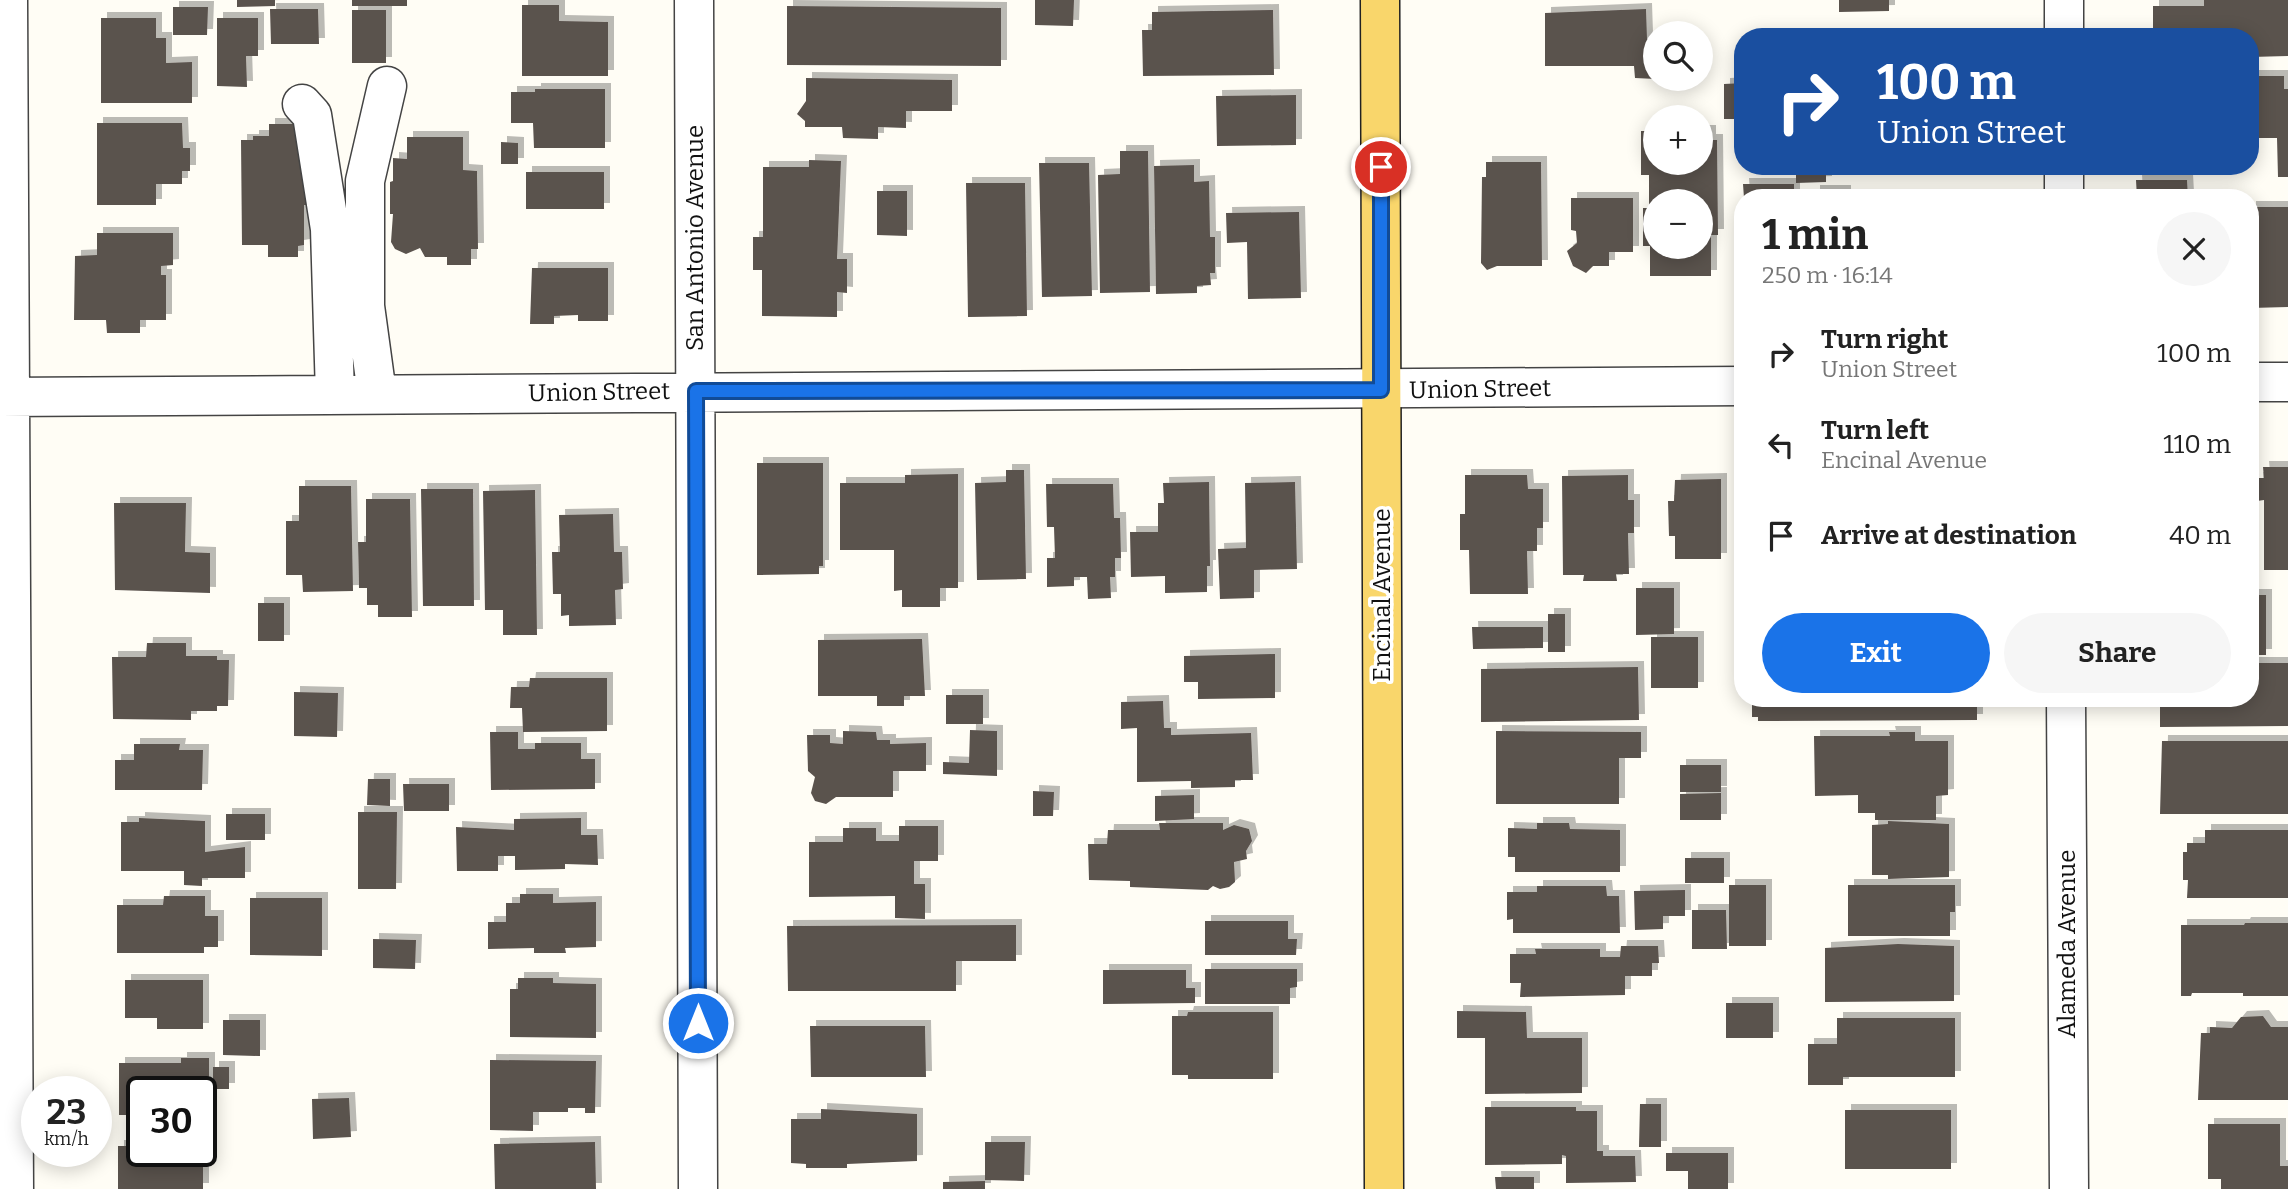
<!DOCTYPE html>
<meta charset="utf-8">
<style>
:root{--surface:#fff;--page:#f6f6f6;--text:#222;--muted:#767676;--accent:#1a73e8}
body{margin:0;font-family:Bitter,serif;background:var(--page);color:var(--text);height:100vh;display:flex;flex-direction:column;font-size:26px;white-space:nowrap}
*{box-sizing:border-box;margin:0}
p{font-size:23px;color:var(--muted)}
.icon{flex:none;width:38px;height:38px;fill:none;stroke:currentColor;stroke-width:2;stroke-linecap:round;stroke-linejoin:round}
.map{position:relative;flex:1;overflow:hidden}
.drawer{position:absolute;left:1734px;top:189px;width:525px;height:518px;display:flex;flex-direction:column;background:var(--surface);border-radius:28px;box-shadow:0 4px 18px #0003}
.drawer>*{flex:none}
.guide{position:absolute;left:1734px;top:28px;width:525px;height:147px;border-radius:28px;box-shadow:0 4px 18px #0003;background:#1a4fa0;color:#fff;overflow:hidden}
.controls{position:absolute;left:1643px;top:21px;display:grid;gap:14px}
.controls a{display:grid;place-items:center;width:70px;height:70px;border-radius:50%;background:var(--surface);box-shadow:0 4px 18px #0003;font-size:35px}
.speed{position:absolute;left:21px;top:1076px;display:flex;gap:14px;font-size:35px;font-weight:700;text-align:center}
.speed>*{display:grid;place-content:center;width:91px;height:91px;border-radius:50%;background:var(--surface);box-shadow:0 4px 18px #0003;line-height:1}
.speed small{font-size:18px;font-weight:400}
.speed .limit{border:4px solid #111;border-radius:10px;background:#fff;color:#111}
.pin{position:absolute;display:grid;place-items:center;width:60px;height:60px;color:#fff;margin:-30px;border:4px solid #fff;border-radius:50%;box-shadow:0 2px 7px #0007}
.me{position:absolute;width:77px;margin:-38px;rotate:0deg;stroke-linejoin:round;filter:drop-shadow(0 0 5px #0008)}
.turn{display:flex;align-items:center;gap:24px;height:147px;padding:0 28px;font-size:32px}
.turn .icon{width:91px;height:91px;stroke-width:2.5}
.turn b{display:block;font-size:49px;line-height:60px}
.round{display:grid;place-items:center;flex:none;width:74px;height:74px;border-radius:37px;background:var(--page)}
.overview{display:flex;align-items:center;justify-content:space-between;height:119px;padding:0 28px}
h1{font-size:42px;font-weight:700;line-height:52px}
.button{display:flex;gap:14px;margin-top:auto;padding:14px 28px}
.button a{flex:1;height:80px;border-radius:42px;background:var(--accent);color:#fff;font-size:28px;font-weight:700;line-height:80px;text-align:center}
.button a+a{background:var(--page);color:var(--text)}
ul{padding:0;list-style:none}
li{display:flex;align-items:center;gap:21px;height:91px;padding:0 28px}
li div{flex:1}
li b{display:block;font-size:26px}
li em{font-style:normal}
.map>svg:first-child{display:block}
</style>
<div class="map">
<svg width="2288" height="1189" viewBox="0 0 2288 1189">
<defs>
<filter id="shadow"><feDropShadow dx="6" dy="-6" stdDeviation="0" flood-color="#0004"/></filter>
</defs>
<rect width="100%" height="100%" fill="#fffdf5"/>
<path fill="#5a524d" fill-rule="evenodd" filter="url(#shadow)" d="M 237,0 L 275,0 L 275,6 L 237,7 Z
M 352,0 L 407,0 L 407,6 L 352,6 Z
M 1035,0 L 1074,0 L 1073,26 L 1035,25 Z
M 1839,0 L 1889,0 L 1889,11 L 1839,12 Z
M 2204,0 L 2288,0 L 2288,56 L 2250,57 L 2250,37 L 2153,37 L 2153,6 L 2204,6 Z
M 522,5 L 559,5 L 559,21 L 608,22 L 608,76 L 522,76 Z
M 787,6 L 1001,8 L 1001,66 L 787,65 Z
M 173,7 L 208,7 L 207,35 L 173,35 Z
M 270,9 L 318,9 L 319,44 L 271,44 Z
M 1646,9 L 1647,39 L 1656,39 L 1656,79 L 1635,78 L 1634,66 L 1545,66 L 1545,13 Z
M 352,10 L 386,10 L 386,63 L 352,63 Z
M 1273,10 L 1274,75 L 1143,76 L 1142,30 L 1152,30 L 1152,12 Z
M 101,18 L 156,18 L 156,38 L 166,38 L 166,63 L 192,62 L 192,103 L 101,103 Z
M 217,18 L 258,18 L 258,56 L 246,56 L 247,87 L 217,86 Z
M 2250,76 L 2284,76 L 2284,89 L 2288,89 L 2288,177 L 2278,177 L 2277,138 L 2250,138 Z
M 806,78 L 952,80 L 952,111 L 906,111 L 906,128 L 878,127 L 878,139 L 843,138 L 842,127 L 805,127 L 805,121 L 797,114 L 806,101 Z
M 1743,83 L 1743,119 L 1724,119 L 1724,84 Z
M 535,89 L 605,89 L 605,148 L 534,148 L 533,123 L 511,123 L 511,92 L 535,92 Z
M 1296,95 L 1296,145 L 1217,146 L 1216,96 Z
M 97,123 L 182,123 L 183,148 L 190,148 L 190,171 L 182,171 L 182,184 L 156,184 L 156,205 L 97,205 Z
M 269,124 L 304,124 L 317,205 L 304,205 L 304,245 L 298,246 L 298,257 L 268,257 L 268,245 L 242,245 L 241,140 L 253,140 L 253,136 L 269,136 Z
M 1641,131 L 1656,131 L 1656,163 L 1701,163 L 1701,131 L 1710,131 L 1710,140 L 1717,140 L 1718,235 L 1711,235 L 1711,276 L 1650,276 L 1650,246 L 1643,246 L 1643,208 L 1649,208 L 1649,175 L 1641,175 ZM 1656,201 L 1701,201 L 1701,247 L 1656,247 Z
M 407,137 L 463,137 L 463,170 L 477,171 L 478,249 L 471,249 L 471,265 L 447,265 L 447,257 L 425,257 L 420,248 L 406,254 L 395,249 L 391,242 L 393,214 L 390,214 L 390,182 L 393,181 L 393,158 L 407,159 Z
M 501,142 L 518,143 L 518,164 L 501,164 Z
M 1120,151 L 1148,151 L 1150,292 L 1100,293 L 1098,175 L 1120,174 Z
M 809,160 L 841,161 L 837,259 L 847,259 L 847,293 L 837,292 L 837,317 L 762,316 L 762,270 L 753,270 L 753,237 L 763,237 L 763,167 L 809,167 Z
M 1486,162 L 1541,162 L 1542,266 L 1497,266 L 1487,270 L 1481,263 L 1482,177 L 1486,177 Z
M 1039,163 L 1089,163 L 1092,296 L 1042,297 Z
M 1194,165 L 1194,182 L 1209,181 L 1210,237 L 1215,237 L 1215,273 L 1210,273 L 1211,285 L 1197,286 L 1197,293 L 1156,294 L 1154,166 Z
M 1796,166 L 1826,166 L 1826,182 L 1796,183 Z
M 526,172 L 604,172 L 604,209 L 526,209 Z
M 2136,180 L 2187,180 L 2188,198 L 2137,198 Z
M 966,183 L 1025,183 L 1027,316 L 968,317 Z
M 1743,184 L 1794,184 L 1794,198 L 1744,198 Z
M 877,191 L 907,191 L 907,236 L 877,235 Z
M 1814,191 L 1845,191 L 1845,198 L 1814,198 Z
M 1571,198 L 1633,198 L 1633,252 L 1609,252 L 1609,266 L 1593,266 L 1586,273 L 1573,266 L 1567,251 L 1577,243 L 1576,231 L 1571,230 Z
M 1740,202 L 1743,202 L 1743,290 L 1741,290 Z
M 2250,207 L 2288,207 L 2288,307 L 2250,308 Z
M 1299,212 L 1301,298 L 1248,299 L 1247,242 L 1227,243 L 1226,213 Z
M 97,233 L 173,233 L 173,265 L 161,266 L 161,275 L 166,275 L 166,320 L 140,320 L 140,333 L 107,333 L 106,320 L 74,320 L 75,256 L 97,255 Z
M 532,268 L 608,268 L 608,321 L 578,321 L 578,315 L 554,316 L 554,324 L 530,324 Z
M 757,463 L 823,463 L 823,566 L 819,566 L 819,574 L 757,575 Z
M 2263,467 L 2288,467 L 2288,570 L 2264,570 L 2264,500 L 2257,501 L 2257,478 L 2264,478 Z
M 1006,470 L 1024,470 L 1026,579 L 977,580 L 975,483 L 1006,482 Z
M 958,474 L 958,588 L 940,588 L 940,607 L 902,607 L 902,590 L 894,591 L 894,550 L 840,550 L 840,483 L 905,483 L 905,475 Z
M 1465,475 L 1527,475 L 1528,489 L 1543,489 L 1543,528 L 1537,528 L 1537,551 L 1527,551 L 1528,594 L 1470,594 L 1469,550 L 1460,550 L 1460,514 L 1465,514 Z
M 1628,475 L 1628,500 L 1634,500 L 1634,533 L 1628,533 L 1629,574 L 1616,574 L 1617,581 L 1583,581 L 1584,575 L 1563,575 L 1562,476 Z
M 1721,479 L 1721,559 L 1675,559 L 1675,536 L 1669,536 L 1668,501 L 1674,501 L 1675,480 Z
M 1209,482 L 1210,566 L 1207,566 L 1207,592 L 1165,593 L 1165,576 L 1131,577 L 1130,532 L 1158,532 L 1158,503 L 1164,503 L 1163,483 Z
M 1295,482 L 1297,569 L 1254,570 L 1254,598 L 1220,599 L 1218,549 L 1246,548 L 1245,483 Z
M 1046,484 L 1113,484 L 1114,518 L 1120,518 L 1121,558 L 1115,558 L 1115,577 L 1110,577 L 1111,598 L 1088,599 L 1087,577 L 1074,577 L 1074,586 L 1047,587 L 1047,558 L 1055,558 L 1054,527 L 1047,527 Z
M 299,486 L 351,486 L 353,591 L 303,592 L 302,575 L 286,575 L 286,521 L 299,521 Z
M 421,489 L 473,489 L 474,606 L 423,606 Z
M 535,490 L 537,635 L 503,635 L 503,610 L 485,610 L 483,491 Z
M 366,499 L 410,499 L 412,617 L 378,617 L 378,605 L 367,605 L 367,588 L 359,588 L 358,542 L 366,542 Z
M 114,503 L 186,503 L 185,552 L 210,553 L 210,593 L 115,590 Z
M 613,514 L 614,552 L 622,552 L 623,589 L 615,590 L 616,625 L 569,626 L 569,615 L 561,616 L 561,594 L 553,594 L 552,552 L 560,552 L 559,515 Z
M 1636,588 L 1674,588 L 1674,634 L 1636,635 Z
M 2250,595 L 2266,595 L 2266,655 L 2250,655 Z
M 258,603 L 284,603 L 284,641 L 258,641 Z
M 1548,614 L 1565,614 L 1565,652 L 1548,652 Z
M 1472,627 L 1543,627 L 1543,648 L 1473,649 Z
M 1651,637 L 1698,637 L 1698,688 L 1651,688 Z
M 922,639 L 925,696 L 904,696 L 904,706 L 877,706 L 877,696 L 818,696 L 818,640 Z
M 147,643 L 186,643 L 186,656 L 217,656 L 217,660 L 229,660 L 228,706 L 217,706 L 217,711 L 191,711 L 191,720 L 113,719 L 112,657 L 146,657 Z
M 1275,654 L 1275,698 L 1198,699 L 1198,682 L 1184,682 L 1184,656 Z
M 2250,663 L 2288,663 L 2288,726 L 2160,727 L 2160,698 L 2250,698 Z
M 1638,667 L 1639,720 L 1481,722 L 1481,669 Z
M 530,678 L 607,678 L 607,731 L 523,732 L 522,708 L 510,708 L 511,687 L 529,687 Z
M 294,692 L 338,693 L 337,737 L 294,736 Z
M 946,695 L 983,695 L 983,724 L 946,724 Z
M 1752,698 L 1977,698 L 1977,720 L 1758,721 L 1758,717 L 1752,717 Z
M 1163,701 L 1164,728 L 1171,728 L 1171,735 L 1251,733 L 1253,780 L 1235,780 L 1235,787 L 1191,788 L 1191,781 L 1137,782 L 1137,728 L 1121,729 L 1121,702 Z
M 970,730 L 997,731 L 997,776 L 943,774 L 943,762 L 969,763 Z
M 843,731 L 876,732 L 877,740 L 890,740 L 890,744 L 926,743 L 926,771 L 893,771 L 893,797 L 836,797 L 826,804 L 815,801 L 811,793 L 815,777 L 808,771 L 807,735 L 830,735 L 830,743 L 843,744 Z
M 1496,731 L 1641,732 L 1641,758 L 1619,758 L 1619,804 L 1496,804 Z
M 490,732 L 518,732 L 518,749 L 535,749 L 535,743 L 581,743 L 581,759 L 595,759 L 595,789 L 491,790 Z
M 1889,732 L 1915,732 L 1915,741 L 1948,741 L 1948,795 L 1936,796 L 1936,820 L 1875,820 L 1875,813 L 1858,813 L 1858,795 L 1815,796 L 1814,736 L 1890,736 Z
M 2162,741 L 2288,741 L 2288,814 L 2160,814 Z
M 134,744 L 180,744 L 179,750 L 203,750 L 202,790 L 115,790 L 115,760 L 134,760 Z
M 1680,765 L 1721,765 L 1721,792 L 1680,792 Z
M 368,779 L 390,779 L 390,806 L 367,805 Z
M 403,784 L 449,784 L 449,811 L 404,811 Z
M 1033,791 L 1054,792 L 1053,816 L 1033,816 Z
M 1721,793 L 1721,820 L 1680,820 L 1680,794 Z
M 1194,795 L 1194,819 L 1155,821 L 1155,796 Z
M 358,812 L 397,812 L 396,889 L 358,889 Z
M 226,814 L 265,814 L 265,840 L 226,840 Z
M 139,818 L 205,821 L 205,852 L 245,847 L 245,878 L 202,878 L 202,886 L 184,885 L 184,871 L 121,871 L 121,822 L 139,822 Z
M 581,818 L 581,835 L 597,835 L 598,865 L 565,864 L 565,869 L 515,870 L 515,856 L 498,856 L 498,871 L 457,871 L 456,827 L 514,830 L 514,819 Z
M 1888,821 L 1949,824 L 1949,877 L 1888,879 L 1888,875 L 1872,875 L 1872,825 L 1888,824 Z
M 1159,823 L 1223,823 L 1223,830 L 1234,825 L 1249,829 L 1252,841 L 1246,851 L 1247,859 L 1234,862 L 1235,882 L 1229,887 L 1220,889 L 1213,886 L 1208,890 L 1130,887 L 1130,881 L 1089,880 L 1088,844 L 1107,844 L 1108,830 L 1160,830 Z
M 1537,823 L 1569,823 L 1570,829 L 1620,830 L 1620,872 L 1515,872 L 1515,857 L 1508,857 L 1508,828 L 1537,829 Z
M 899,826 L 938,826 L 938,861 L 914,861 L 914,884 L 925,884 L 925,919 L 895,918 L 895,896 L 809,897 L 809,842 L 843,842 L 843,828 L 876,828 L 876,841 L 899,841 Z
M 2205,830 L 2288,830 L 2288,898 L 2187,898 L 2188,880 L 2183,880 L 2183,852 L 2187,852 L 2187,843 L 2205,843 Z
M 1685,858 L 1724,858 L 1724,883 L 1685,883 Z
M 1729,885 L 1766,885 L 1766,946 L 1729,946 Z
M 1848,885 L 1955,885 L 1955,912 L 1950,912 L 1950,936 L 1848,936 Z
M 1537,886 L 1606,886 L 1607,896 L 1619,896 L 1620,933 L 1513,933 L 1513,919 L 1507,920 L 1507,892 L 1537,892 Z
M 1685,890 L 1685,916 L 1663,916 L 1663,929 L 1635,930 L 1634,891 Z
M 520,894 L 553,894 L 553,903 L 596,902 L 596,947 L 565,948 L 566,953 L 534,953 L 534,948 L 488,949 L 488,922 L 506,922 L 506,903 L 520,903 Z
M 164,896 L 205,896 L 205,916 L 218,916 L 218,947 L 204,947 L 204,953 L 117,953 L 117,905 L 163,905 Z
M 250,898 L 322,898 L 322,956 L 250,955 Z
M 1692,910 L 1726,910 L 1727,949 L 1692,949 Z
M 1205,921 L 1288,921 L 1288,939 L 1297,939 L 1296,955 L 1205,955 Z
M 2245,923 L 2288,923 L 2288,996 L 2243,996 L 2243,993 L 2192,993 L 2191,996 L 2181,996 L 2181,925 L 2244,925 Z
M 1016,925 L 1016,961 L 956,961 L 956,991 L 788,991 L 787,926 Z
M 373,939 L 416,940 L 415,969 L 373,968 Z
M 1898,944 L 1954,946 L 1954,1001 L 1825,1002 L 1825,948 Z
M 1621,946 L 1658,946 L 1659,963 L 1652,963 L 1652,976 L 1625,976 L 1625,995 L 1520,997 L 1521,983 L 1510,983 L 1510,954 L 1536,954 L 1535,949 L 1600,949 L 1600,957 L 1620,957 Z
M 1205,969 L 1297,969 L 1297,987 L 1290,988 L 1290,1004 L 1205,1004 Z
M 1103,970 L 1186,970 L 1186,988 L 1195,988 L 1195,1003 L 1103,1004 Z
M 518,978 L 553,978 L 553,983 L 596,984 L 596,1038 L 510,1037 L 510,989 L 518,989 Z
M 125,980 L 203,980 L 203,1029 L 157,1029 L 157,1018 L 125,1018 Z
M 1726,1003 L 1773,1003 L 1773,1038 L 1726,1038 Z
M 1457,1011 L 1526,1012 L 1527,1038 L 1582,1038 L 1582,1093 L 1485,1094 L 1485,1038 L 1457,1038 Z
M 1188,1012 L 1273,1012 L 1273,1079 L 1188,1079 L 1188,1075 L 1172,1075 L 1172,1016 L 1187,1016 Z
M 2263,1016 L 2271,1027 L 2288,1027 L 2288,1100 L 2198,1100 L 2201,1033 L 2210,1033 L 2210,1027 L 2232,1028 L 2241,1017 Z
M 1837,1018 L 1955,1018 L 1955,1077 L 1843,1077 L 1843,1085 L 1808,1085 L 1808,1044 L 1837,1044 Z
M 223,1020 L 260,1020 L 260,1056 L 223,1055 Z
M 810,1026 L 925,1026 L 926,1077 L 811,1077 Z
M 181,1058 L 209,1058 L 209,1124 L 201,1124 L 201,1092 L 142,1092 L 142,1115 L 119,1115 L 119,1063 L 181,1063 Z
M 490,1060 L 596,1061 L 595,1113 L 585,1113 L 585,1108 L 568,1108 L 568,1112 L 533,1112 L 533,1131 L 490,1130 Z
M 213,1067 L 229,1067 L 229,1089 L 213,1089 Z
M 349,1098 L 351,1137 L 313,1139 L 312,1099 Z
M 1640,1104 L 1661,1104 L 1661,1147 L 1639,1147 Z
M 1485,1107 L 1576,1107 L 1576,1111 L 1597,1111 L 1597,1151 L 1603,1151 L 1603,1156 L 1635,1156 L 1636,1182 L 1566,1183 L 1566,1156 L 1562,1155 L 1562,1164 L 1485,1165 Z
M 821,1109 L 917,1114 L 917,1161 L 847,1164 L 847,1168 L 806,1168 L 806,1164 L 791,1163 L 791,1119 L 821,1119 Z
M 1845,1110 L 1951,1110 L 1951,1169 L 1845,1169 Z
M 2208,1124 L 2280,1124 L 2280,1166 L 2288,1166 L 2288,1189 L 2221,1189 L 2221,1179 L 2208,1179 Z
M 595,1142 L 596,1189 L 495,1189 L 494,1144 Z
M 985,1142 L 1025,1142 L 1024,1181 L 985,1180 Z
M 118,1146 L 142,1146 L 142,1152 L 203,1152 L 203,1189 L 118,1189 Z
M 1666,1153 L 1728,1153 L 1728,1189 L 1688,1189 L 1688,1171 L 1666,1171 Z
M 1495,1177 L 1534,1177 L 1534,1189 L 1496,1189 Z
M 985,1181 L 985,1189 L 943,1189 L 943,1182 Z"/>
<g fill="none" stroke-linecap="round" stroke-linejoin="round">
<defs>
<path id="minor" d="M 8,0 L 14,1189
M 694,0 L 698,1189
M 2064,0 L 2064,37
M 302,104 L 312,115 L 330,229 L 335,395
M 2064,166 L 2064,198
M 2250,382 L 2288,382
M 377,394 L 365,306 L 365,181 L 387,86
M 0,397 L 1743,386
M 2066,698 L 2069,1189"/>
<path id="major" d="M 1380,0 L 1384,1189"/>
</defs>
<use href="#minor" stroke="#444" stroke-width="41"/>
<use href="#major" stroke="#222" stroke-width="41"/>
<use href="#minor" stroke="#fff" stroke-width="38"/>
<use href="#major" stroke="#f9d66b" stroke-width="38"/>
</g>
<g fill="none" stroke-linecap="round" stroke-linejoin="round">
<defs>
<path id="route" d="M 698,1023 L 696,391 L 1381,390 L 1381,167"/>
</defs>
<use href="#route" stroke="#114b97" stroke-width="18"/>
<use href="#route" stroke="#1a73e8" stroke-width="12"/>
</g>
<g text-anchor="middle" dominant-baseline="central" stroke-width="7" stroke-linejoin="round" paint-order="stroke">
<g font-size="24" fill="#111" stroke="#fff">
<text transform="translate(695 238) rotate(-90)">San Antonio Avenue</text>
<text transform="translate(1480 389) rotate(-1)">Union Street</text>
<text transform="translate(599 392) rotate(-1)">Union Street</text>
<text transform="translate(1382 595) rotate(-90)">Encinal Avenue</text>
<text transform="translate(2067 944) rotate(-90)">Alameda Avenue</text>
</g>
</g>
</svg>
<div class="controls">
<a><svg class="icon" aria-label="search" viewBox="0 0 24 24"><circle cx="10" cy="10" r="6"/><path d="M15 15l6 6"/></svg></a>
<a>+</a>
<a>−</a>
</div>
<div class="speed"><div>23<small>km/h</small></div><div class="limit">30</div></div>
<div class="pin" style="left:1381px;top:167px;background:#d93025"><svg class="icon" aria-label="arrive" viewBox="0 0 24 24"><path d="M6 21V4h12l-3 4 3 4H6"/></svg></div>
<svg class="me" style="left:698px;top:1023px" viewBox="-20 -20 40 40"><circle r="17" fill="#1a73e8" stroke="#fff" stroke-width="3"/><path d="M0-11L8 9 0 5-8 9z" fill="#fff"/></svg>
<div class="guide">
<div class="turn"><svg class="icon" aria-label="right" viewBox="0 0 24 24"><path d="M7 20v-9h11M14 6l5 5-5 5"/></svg><div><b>100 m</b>Union Street</div></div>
</div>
<section class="drawer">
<div class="overview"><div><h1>1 min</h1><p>250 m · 16:14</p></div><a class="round"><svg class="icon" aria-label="close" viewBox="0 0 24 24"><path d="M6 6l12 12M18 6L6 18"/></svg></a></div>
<ul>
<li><svg class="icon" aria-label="right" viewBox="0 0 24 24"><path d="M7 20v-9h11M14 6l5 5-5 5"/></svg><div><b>Turn right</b><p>Union Street</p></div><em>100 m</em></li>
<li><svg class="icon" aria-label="left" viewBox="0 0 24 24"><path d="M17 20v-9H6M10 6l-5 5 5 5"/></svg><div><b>Turn left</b><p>Encinal Avenue</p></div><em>110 m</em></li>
<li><svg class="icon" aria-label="arrive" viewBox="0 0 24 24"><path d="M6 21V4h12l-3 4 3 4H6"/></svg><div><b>Arrive at destination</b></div><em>40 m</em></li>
</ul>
<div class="button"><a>Exit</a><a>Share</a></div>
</section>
</div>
